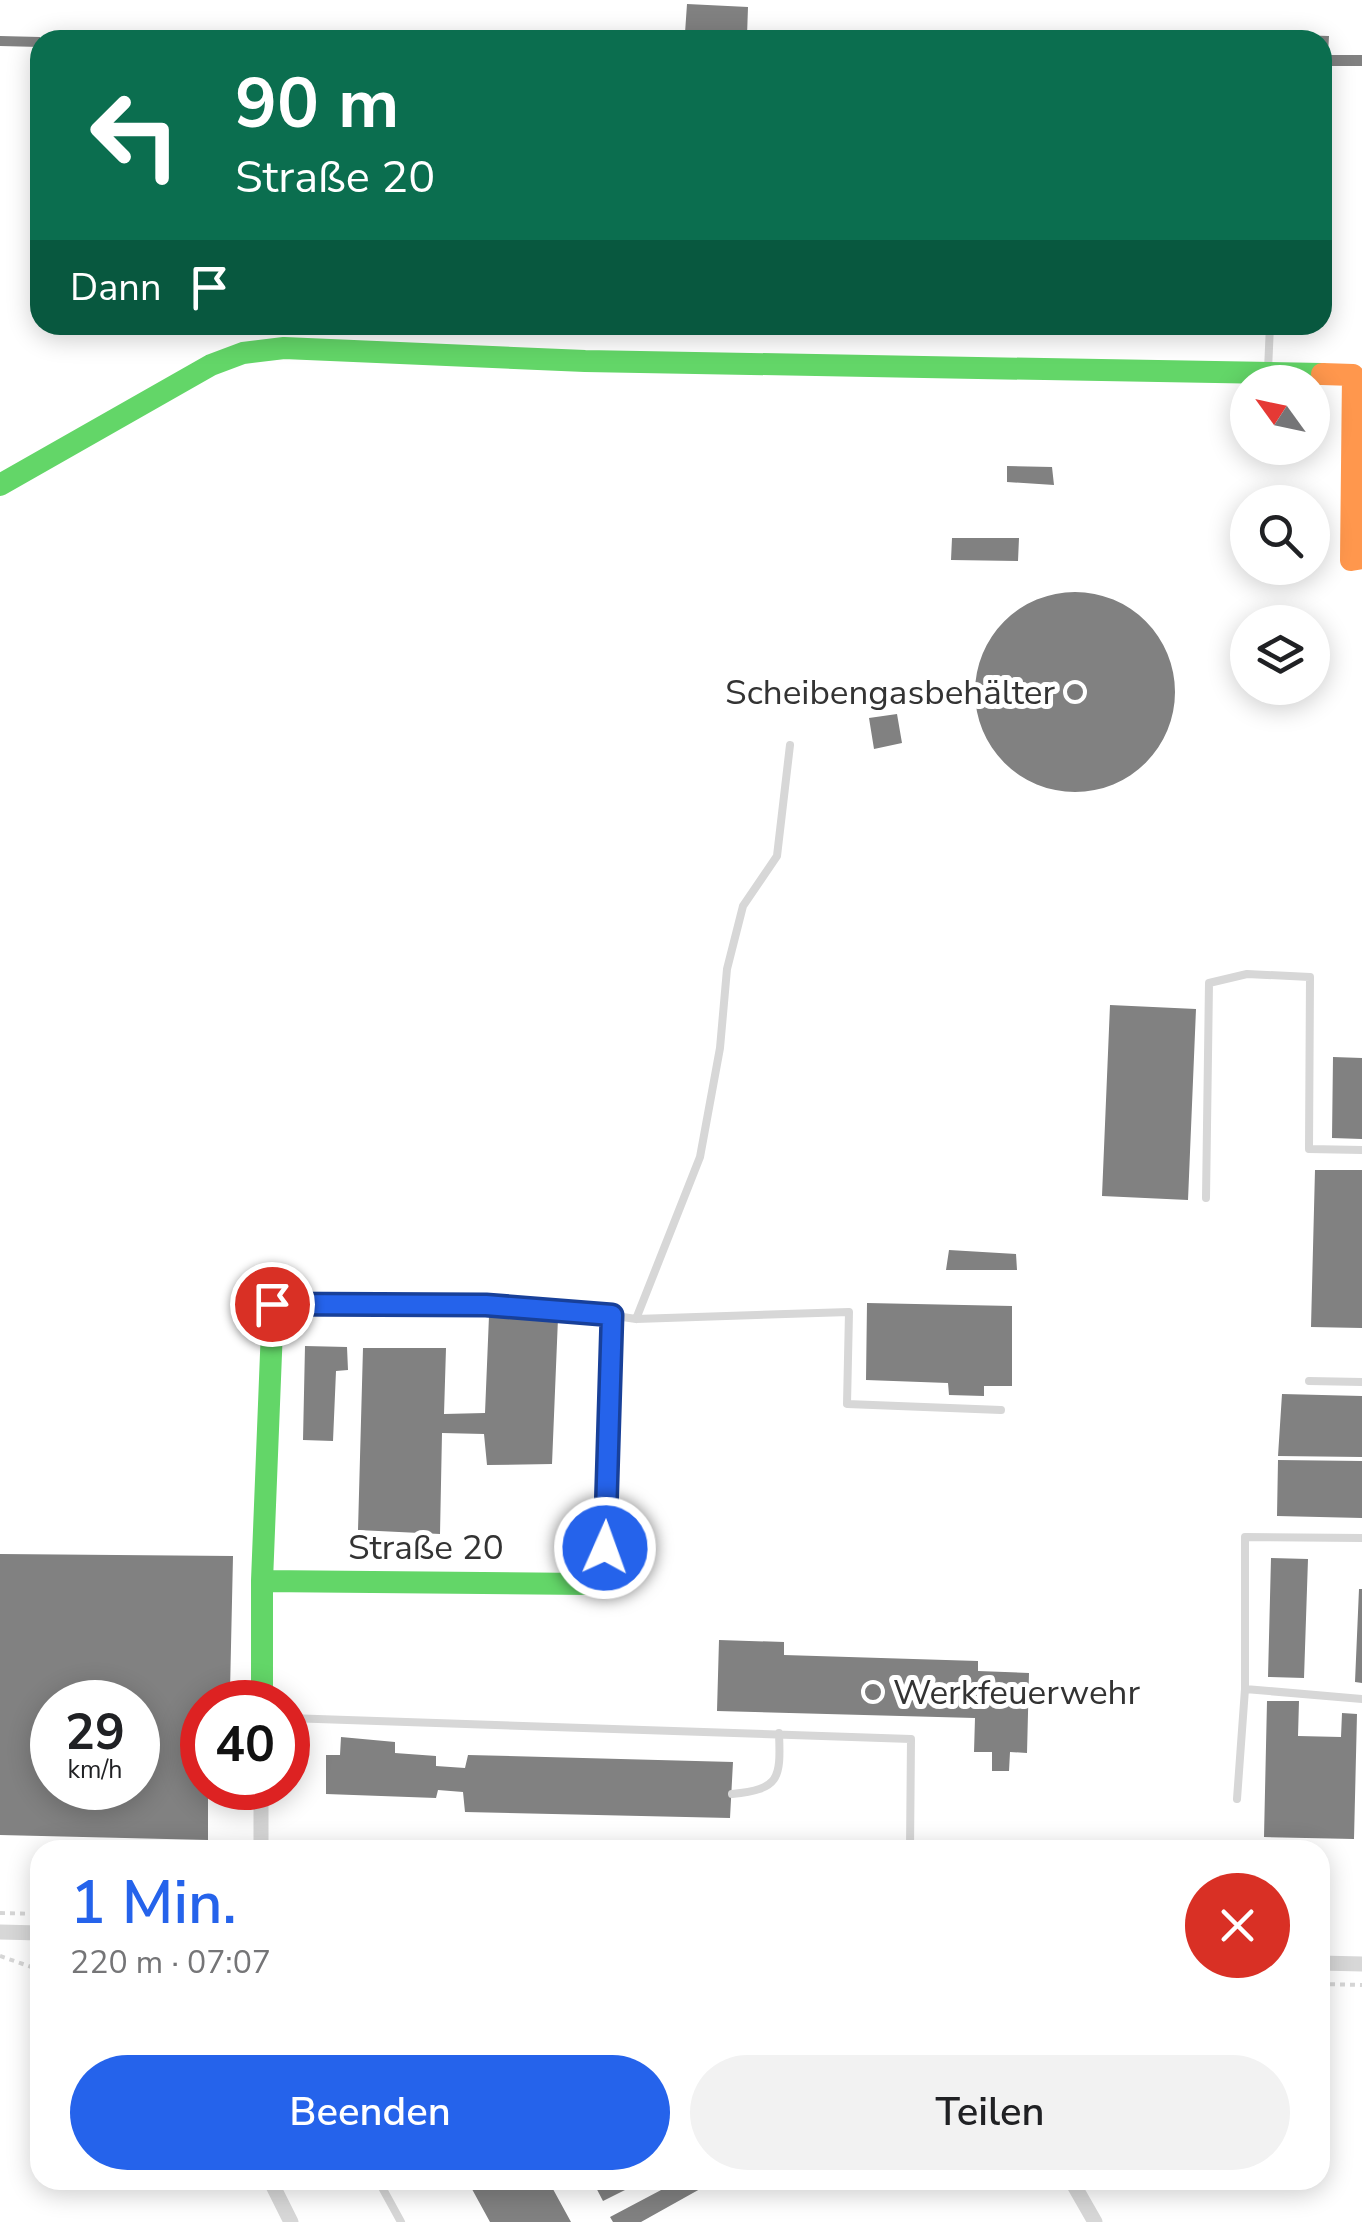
<!DOCTYPE html>
<html lang="de">
<meta charset="utf-8">
<style>
:root{--surface:#fff;--page:#f2f2f2;--text:#202124;--muted:#757577;--accent:#2563eb}
body{margin:0;font-family:"Nunito Sans",sans-serif;background:var(--page);color:var(--text);height:100vh;display:flex;flex-direction:column;font-size:38px;white-space:nowrap}
*{box-sizing:border-box;margin:0}
p{font-size:32px;color:var(--muted)}
.icon{flex:none;width:55px;height:55px;fill:none;stroke:currentColor;stroke-width:2;stroke-linecap:round;stroke-linejoin:round}
.map{position:relative;flex:1;overflow:hidden}
.panel{position:absolute;left:30px;top:1840px;width:1300px;height:350px;display:flex;flex-direction:column;background:var(--surface);border-radius:30px;box-shadow:0 5px 25px #0003}
.panel>*{flex:none}
.hud{position:absolute;left:30px;top:30px;width:1302px;height:305px;border-radius:30px;box-shadow:0 5px 25px #0003;background:#0b6e4f;color:#fff;overflow:hidden}
.needle{width:65px;rotate:303deg}
.controls{position:absolute;left:1230px;top:365px;display:grid;gap:20px}
.controls a{display:grid;place-items:center;width:100px;height:100px;border-radius:50%;background:var(--surface);box-shadow:0 5px 25px #0003;font-size:50px}
.speed{position:absolute;left:30px;top:1680px;display:flex;gap:20px;font-size:50px;font-weight:700;text-align:center}
.speed>*{display:grid;place-content:center;width:130px;height:130px;border-radius:50%;background:var(--surface);box-shadow:0 5px 25px #0003;line-height:1}
.speed small{font-size:25px;font-weight:400}
.speed .limit{border:15px solid #d22;background:#fff;color:#111}
.pin{position:absolute;display:grid;place-items:center;width:85px;height:85px;color:#fff;margin:-42px;border:5px solid #fff;border-radius:50%;box-shadow:0 2px 10px #0007}
.me{position:absolute;width:110px;margin:-55px;rotate:2deg;stroke-linejoin:round;filter:drop-shadow(0 0 8px #0008)}
.turn{display:flex;align-items:center;gap:35px;height:210px;padding:0 40px;font-size:45px}
.turn .icon{width:130px;height:130px;stroke-width:2.5}
.turn b{display:block;font-size:70px;line-height:85px}
.then{display:flex;align-items:center;height:95px;padding:0 40px;background:#0003;gap:20px;font-size:38px}
.round{display:grid;place-items:center;flex:none;width:105px;height:105px;border-radius:52px;background:var(--page)}
.summary{display:flex;align-items:center;justify-content:space-between;height:170px;padding:0 40px}
h1{font-size:60px;font-weight:600;line-height:75px;color:var(--accent)}
.primary-button{display:flex;gap:20px;margin-top:auto;padding:20px 40px}
.primary-button a{flex:1;height:115px;border-radius:60px;background:var(--accent);color:#fff;font-size:40px;font-weight:600;line-height:115px;text-align:center}
.primary-button a+a{background:var(--page);color:var(--text)}
.map>svg:first-child{display:block}
</style>
<div class="map">
<svg width="1362" height="2222" viewBox="0 0 1362 2222">
<rect width="100%" height="100%" fill="#fff"/>
<path fill="#818181" fill-rule="evenodd" d="M 687,4 L 748,7 L 747,36 L 685,33 Z
M 1296,35 L 1329,36 L 1328,55 L 1362,55 L 1362,66 L 1328,66 L 1327,79 L 1322,79 L 1322,40 L 1296,40 Z
M 0,36 L 40,37 L 40,47 L 0,46 Z
M 1007,466 L 1052,467 L 1054,485 L 1007,482 Z
M 952,538 L 1019,538 L 1018,561 L 951,560 Z
M975 692a100 100 0 1 1 200 0a100 100 0 1 1-200 0Z
M 897,714 L 902,743 L 874,749 L 869,718 Z
M 1110,1005 L 1196,1009 L 1188,1200 L 1102,1196 Z
M 1333,1057 L 1362,1058 L 1362,1139 L 1332,1138 Z
M 1315,1170 L 1362,1170 L 1362,1328 L 1311,1327 Z
M 949,1250 L 1016,1254 L 1017,1270 L 946,1270 Z
M 867,1303 L 1012,1306 L 1012,1386 L 984,1386 L 984,1396 L 949,1395 L 948,1383 L 866,1380 Z
M 489,1316 L 558,1318 L 552,1464 L 487,1465 L 484,1434 L 442,1433 L 440,1534 L 358,1530 L 363,1348 L 446,1348 L 444,1414 L 485,1413 Z
M 305,1346 L 347,1347 L 348,1370 L 336,1371 L 333,1441 L 303,1440 Z
M 1282,1394 L 1362,1396 L 1362,1457 L 1278,1456 Z
M 1278,1460 L 1362,1461 L 1362,1518 L 1277,1516 Z
M 0,1554 L 233,1556 L 230,1691 L 208,1692 L 208,1702 L 202,1702 L 202,1788 L 208,1788 L 208,1840 L 0,1835 ZM 52,1702 L 138,1702 L 138,1788 L 52,1788 Z
M 1271,1558 L 1308,1559 L 1304,1678 L 1268,1677 Z
M 1359,1589 L 1362,1589 L 1362,1683 L 1355,1682 Z
M 719,1640 L 784,1642 L 784,1655 L 978,1661 L 978,1671 L 1029,1673 L 1027,1753 L 1010,1752 L 1009,1771 L 992,1771 L 992,1752 L 974,1752 L 975,1718 L 717,1711 Z
M 1267,1701 L 1299,1701 L 1298,1736 L 1341,1737 L 1342,1713 L 1357,1714 L 1354,1839 L 1264,1837 Z
M 341,1737 L 395,1742 L 395,1753 L 436,1756 L 436,1766 L 465,1768 L 468,1755 L 733,1762 L 730,1818 L 465,1812 L 463,1792 L 438,1790 L 436,1798 L 326,1794 L 326,1755 L 340,1755 Z
M 467,2180 L 548,2180 L 571,2222 L 490,2222 Z
M 592,2180 L 638,2180 L 639,2183 L 603,2201 Z
M 680,2180 L 707,2180 L 709,2184 L 641,2222 L 613,2222 L 610,2217 Z"/>
<g fill="none" stroke-linecap="round" stroke-linejoin="round">
<path stroke="#d6d6d6" stroke-width="4" stroke-dasharray="5 5" stroke-linecap="butt" d="M 0,1913 L 40,1914
M 0,1956 L 40,1970
M 1320,1984 L 1362,1985"/>
<path stroke="#d7d7d7" stroke-width="8" d="M 1268,370 L 1270,325
M 1206,1198 L 1209,983 L 1247,974 L 1310,977 L 1309,1149 L 1362,1150
M 616,1316 L 636,1319 L 849,1312 L 847,1404 L 1001,1410
M 636,1319 L 700,1157 L 720,1048 L 727,969 L 743,906 L 777,856 L 790,745
M 1309,1381 L 1362,1382
M 1245,1689 L 1362,1699
M 288,1718 L 911,1739 L 910,1850
M 732,1794 C 779,1789 781,1780 779,1733
M 1237,1799 L 1245,1689 L 1245,1537 L 1362,1538
M 378,2180 L 401,2222"/>
<path stroke="#d7d7d7" stroke-width="15" d="M 261,1850 L 261,1788
M 0,1932 L 40,1933
M 1320,1963 L 1362,1964
M 270,2180 L 291,2222
M 1071,2180 L 1095,2222"/>
<path stroke="#63d668" stroke-width="22" d="M 0,485 L 211,365 L 243,353 L 284,348 L 585,361 L 1322,374
M 262,1581 L 589,1584
M 262,1702 L 262,1581 L 273,1303 L 486,1305 L 535,1309"/>
<path stroke="#ff974d" stroke-width="22" d="M 1322,374 L 1353,375 L 1351,560 L 1362,558
M 535,1309 L 612,1315 L 603,1584 L 589,1584"/>
</g>
<g fill="none" stroke-linecap="round" stroke-linejoin="round">
<defs>
<path id="route" d="M 272,1304 L 486,1305 L 612,1315 L 605,1548"/>
</defs>
<use href="#route" stroke="#184099" stroke-width="25"/>
<use href="#route" stroke="#2563eb" stroke-width="18"/>
</g>
<g fill="#7a7a7a" stroke="#fff" stroke-width="4">
<circle cx="1075" cy="692" r="10"/>
<circle cx="873" cy="1692" r="10"/>
</g>
<g text-anchor="middle" dominant-baseline="central" stroke-width="10" stroke-linejoin="round" paint-order="stroke">
<g font-size="35" fill="#333" stroke="#fff" text-anchor="end">
<text x="1055" y="692">Scheibengasbehälter</text>
<text x="893" y="1692" text-anchor="start">Werkfeuerwehr</text>
</g>
<g font-size="35" fill="#333" stroke="#fff">
<text x="426" y="1547">Straße 20</text>
</g>
</g>
</svg>
<div class="controls">
<a><svg class="needle" viewBox="-14 -14 28 28"><path d="M0-13l5 13h-10z" fill="#e53935"/><path d="M0 13l5-13h-10z" fill="#757577"/></svg></a>
<a><svg class="icon" aria-label="search" viewBox="0 0 24 24"><circle cx="10" cy="10" r="6"/><path d="M15 15l6 6"/></svg></a>
<a><svg class="icon" aria-label="layers" viewBox="0 0 24 24"><path d="M12 4l9 5-9 5-9-5zM3 14l9 5 9-5"/></svg></a>
</div>
<div class="speed"><div>29<small>km/h</small></div><div class="limit">40</div></div>
<div class="pin" style="left:272px;top:1304px;background:#d93025"><svg class="icon" aria-label="arrive" viewBox="0 0 24 24"><path d="M6 21V4h12l-3 4 3 4H6"/></svg></div>
<svg class="me" style="left:605px;top:1548px" viewBox="-20 -20 40 40"><circle r="17" fill="#2563eb" stroke="#fff" stroke-width="3"/><path d="M0-11L8 9 0 5-8 9z" fill="#fff"/></svg>
<div class="hud">
<div class="turn"><svg class="icon" aria-label="left" viewBox="0 0 24 24"><path d="M17 20v-9H6M10 6l-5 5 5 5"/></svg><div><b>90 m</b>Straße 20</div></div>
<div class="then">Dann<svg class="icon" aria-label="arrive" viewBox="0 0 24 24"><path d="M6 21V4h12l-3 4 3 4H6"/></svg></div>
</div>
<section class="panel">
<div class="summary"><div><h1>1 Min.</h1><p>220 m · 07:07</p></div><a class="round" style="background:#d93025;color:#fff"><svg class="icon" aria-label="close" viewBox="0 0 24 24"><path d="M6 6l12 12M18 6L6 18"/></svg></a></div>
<div class="primary-button"><a>Beenden</a><a>Teilen</a></div>
</section>
</div>
